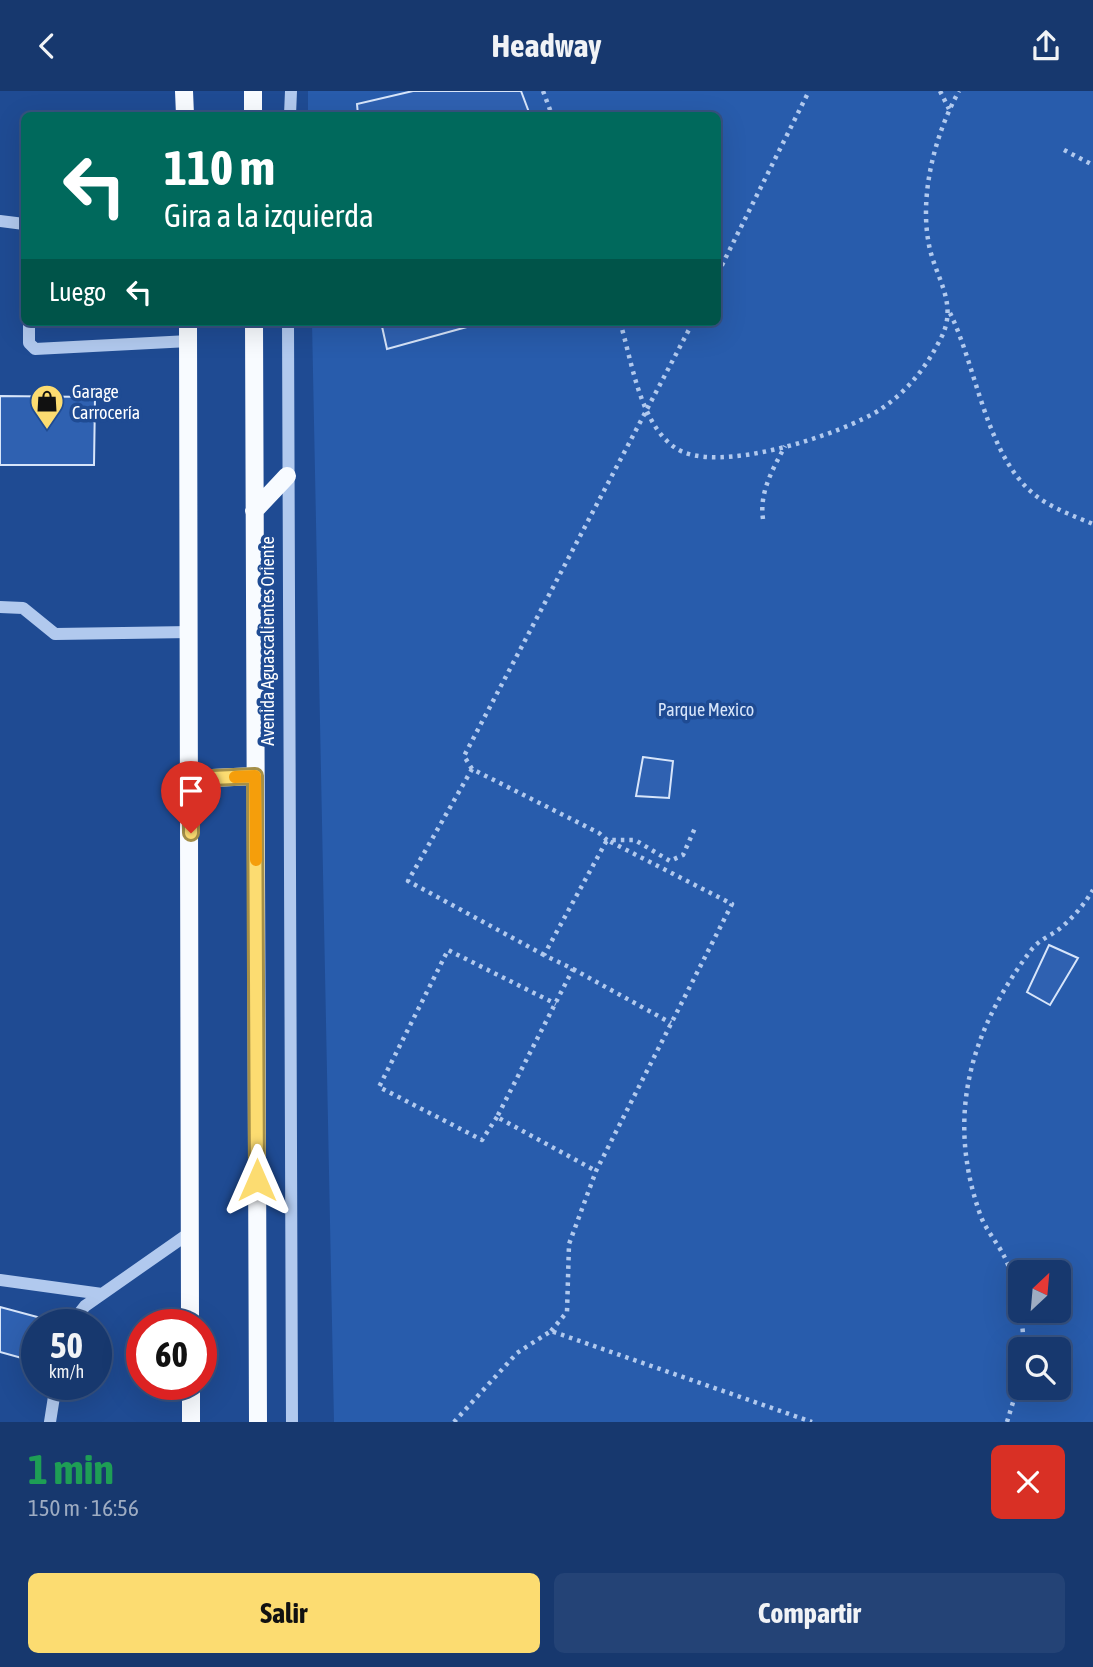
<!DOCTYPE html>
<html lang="es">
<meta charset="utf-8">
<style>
:root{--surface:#17386e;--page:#244376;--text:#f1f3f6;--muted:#9eacc2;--line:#365281;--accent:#fcdc71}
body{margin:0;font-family:"Asap Condensed",sans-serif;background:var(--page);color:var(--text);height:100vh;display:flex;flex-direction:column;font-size:26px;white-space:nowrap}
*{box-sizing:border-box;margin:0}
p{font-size:23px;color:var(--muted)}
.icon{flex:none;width:38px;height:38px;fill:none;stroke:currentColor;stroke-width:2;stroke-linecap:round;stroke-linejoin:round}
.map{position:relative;height:1331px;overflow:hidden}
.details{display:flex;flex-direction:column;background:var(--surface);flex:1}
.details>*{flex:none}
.top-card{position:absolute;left:21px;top:21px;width:700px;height:214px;border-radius:10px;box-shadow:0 7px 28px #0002,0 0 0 2px var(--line);background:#00695c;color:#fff;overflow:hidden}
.needle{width:46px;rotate:26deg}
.controls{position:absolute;left:1008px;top:1169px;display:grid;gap:14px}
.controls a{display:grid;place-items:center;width:63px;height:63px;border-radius:10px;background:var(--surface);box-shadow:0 7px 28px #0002,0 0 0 2px var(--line);font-size:35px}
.speed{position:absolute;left:21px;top:1218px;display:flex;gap:14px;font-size:35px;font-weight:700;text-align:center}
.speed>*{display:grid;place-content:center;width:91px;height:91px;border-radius:50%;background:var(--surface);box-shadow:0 7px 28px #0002,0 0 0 2px var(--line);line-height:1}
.speed small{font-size:18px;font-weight:400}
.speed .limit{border:10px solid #d22;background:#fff;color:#111}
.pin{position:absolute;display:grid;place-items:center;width:60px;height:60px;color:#fff;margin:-72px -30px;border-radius:50% 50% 50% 0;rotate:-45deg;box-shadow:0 0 7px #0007}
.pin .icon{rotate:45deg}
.me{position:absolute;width:77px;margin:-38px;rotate:0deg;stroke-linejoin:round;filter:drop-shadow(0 0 5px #0008)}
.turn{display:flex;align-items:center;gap:24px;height:147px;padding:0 28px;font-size:32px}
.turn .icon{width:91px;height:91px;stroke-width:2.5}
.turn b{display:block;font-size:49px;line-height:60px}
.then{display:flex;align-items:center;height:66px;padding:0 28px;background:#0003;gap:14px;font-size:26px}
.round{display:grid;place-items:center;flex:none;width:74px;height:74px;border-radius:10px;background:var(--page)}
.headline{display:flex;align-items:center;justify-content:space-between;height:119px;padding:0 28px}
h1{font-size:42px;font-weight:700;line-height:52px;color:#1e9e55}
.cta{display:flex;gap:14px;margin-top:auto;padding:14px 28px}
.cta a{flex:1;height:80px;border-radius:10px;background:var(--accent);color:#111;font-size:28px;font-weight:700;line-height:80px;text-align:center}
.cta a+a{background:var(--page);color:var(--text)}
header{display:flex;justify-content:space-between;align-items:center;height:91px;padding:0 28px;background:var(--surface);font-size:32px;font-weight:700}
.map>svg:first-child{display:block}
</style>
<header><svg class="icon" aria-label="back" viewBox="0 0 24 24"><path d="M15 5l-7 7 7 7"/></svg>Headway<svg class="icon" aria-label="share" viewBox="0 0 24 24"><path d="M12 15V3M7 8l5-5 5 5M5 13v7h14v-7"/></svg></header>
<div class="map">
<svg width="1093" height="1331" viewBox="0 0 1093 1331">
<rect width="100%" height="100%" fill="#1f4b93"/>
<path fill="#285cac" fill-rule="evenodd" d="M 308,0 L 1093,0 L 1093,1331 L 334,1331 L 312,231 L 718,231 L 718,24 L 308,24 ZM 1020,1181 L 1059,1181 L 1059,1220 L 1020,1220 ZM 1020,1258 L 1059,1258 L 1059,1297 L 1020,1297 Z"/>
<path fill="#2f61b1" stroke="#d7e5fa" stroke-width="2" d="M 413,0 L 521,0 L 530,24 L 358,24 L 357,13 Z
M 381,231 L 485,231 L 387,258 Z
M 0,305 L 95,306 L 94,374 L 0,374 Z
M 643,666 L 673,670 L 669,707 L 636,705 Z
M 1049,854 L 1078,867 L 1050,914 L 1027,901 Z
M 0,1216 L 41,1227 L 29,1269 L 0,1261 Z"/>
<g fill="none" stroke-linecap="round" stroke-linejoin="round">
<path stroke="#b1c9ee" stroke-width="4.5" stroke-dasharray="3.5 5" stroke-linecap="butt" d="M 543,0 L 552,24
M 940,0 L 949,18
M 1064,59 L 1093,74
M 718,182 L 809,0
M 950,222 C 977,277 986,365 1035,404 C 1051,417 1074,425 1093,433
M 620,231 C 632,270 639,330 674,356 C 714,386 843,343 881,318 C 909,299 927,275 942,245 C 958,211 935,186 929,154 C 919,104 935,43 959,0
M 763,428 C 759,401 773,378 785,355
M 472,678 L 464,665 L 693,231
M 544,864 L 408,790 L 472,678 L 599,742 L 607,749 L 635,749 L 670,770 L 683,764 L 695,737
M 573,878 L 671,932
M 497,1026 L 482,1049 L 379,996 L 448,859 L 556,913
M 551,1240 L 567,1221 L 569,1153 L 596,1080 L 732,813 L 607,749 L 544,864 L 573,878 L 497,1026 L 596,1080
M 1023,1258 C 1025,1235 1015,1185 1004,1165 C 997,1151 985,1138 980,1123 C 945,1024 971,938 1032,858 C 1039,849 1050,845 1058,839 C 1073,827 1083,815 1093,799
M 454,1331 L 517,1262 L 551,1240 L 812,1331
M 1007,1331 L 1020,1288"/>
<path stroke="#b1c9ee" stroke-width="12" d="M 290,24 L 291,0
M 0,130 L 24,133
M 29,231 L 29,252 L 35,258 L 189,250
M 288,231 L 292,1331
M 0,516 L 23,517 L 55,543 L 191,541
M 0,1189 L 102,1203
M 70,1234 L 85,1215 L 188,1143
M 50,1331 L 56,1293"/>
<path stroke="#f8fbff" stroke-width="18" d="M 184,0 L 185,24
M 253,0 L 253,24
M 188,231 L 190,1234
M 254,231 L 258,1331
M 254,420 L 287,385
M 191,688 L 255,685
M 191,1293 L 191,1331"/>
</g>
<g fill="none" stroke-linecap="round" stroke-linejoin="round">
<defs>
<path id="route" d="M 191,742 L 191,688 L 255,685 L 257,1089"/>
</defs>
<use href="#route" stroke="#a48f49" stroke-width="18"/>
<use href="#route" stroke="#fcdc71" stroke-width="12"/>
<path stroke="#f59e0b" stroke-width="12" d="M 235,686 L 255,685 L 256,769"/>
</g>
<defs>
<symbol id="shop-pin" viewBox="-11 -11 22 30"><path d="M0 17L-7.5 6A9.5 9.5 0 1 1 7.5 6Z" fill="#fcdc71" stroke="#1f4b93"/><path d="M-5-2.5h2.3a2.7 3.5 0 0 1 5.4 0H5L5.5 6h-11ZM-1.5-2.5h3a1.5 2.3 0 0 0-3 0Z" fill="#111"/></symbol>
</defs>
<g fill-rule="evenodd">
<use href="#shop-pin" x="28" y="291" width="38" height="52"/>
</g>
<g text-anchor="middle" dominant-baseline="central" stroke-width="7" stroke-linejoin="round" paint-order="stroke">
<g font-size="18" fill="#fff" stroke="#1f4b93" text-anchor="start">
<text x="72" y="300">Garage<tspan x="72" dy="21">Carrocería</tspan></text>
</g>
<g font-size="18" fill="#fff" stroke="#1f4b93">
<text transform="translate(267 550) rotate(-90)">Avenida Aguascalientes Oriente</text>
</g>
<g font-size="18" fill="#d7e5fa" stroke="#1f4b93">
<text x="706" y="618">Parque Mexico</text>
</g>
</g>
</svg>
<div class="controls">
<a><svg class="needle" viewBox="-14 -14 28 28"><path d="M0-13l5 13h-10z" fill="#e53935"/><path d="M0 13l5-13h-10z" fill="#9eacc2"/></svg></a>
<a><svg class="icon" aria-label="search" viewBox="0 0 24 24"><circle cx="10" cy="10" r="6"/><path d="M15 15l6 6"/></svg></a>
</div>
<div class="speed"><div>50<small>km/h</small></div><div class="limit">60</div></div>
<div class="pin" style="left:191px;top:742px;background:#d93025"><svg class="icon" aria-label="arrive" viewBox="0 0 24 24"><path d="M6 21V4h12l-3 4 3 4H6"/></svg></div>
<svg class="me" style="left:257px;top:1089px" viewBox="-20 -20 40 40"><path d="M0-17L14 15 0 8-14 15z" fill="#fcdc71" stroke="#fff" stroke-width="4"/></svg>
<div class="top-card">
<div class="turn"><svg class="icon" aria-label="left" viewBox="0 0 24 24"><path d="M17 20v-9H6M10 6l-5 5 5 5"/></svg><div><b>110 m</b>Gira a la izquierda</div></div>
<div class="then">Luego<svg class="icon" aria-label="left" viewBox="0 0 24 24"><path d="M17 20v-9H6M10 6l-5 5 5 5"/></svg></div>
</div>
</div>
<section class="details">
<div class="headline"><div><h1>1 min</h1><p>150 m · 16:56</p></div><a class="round" style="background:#d93025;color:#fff"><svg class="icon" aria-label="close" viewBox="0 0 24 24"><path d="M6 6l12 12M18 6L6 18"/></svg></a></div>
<div class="cta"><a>Salir</a><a>Compartir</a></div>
</section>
